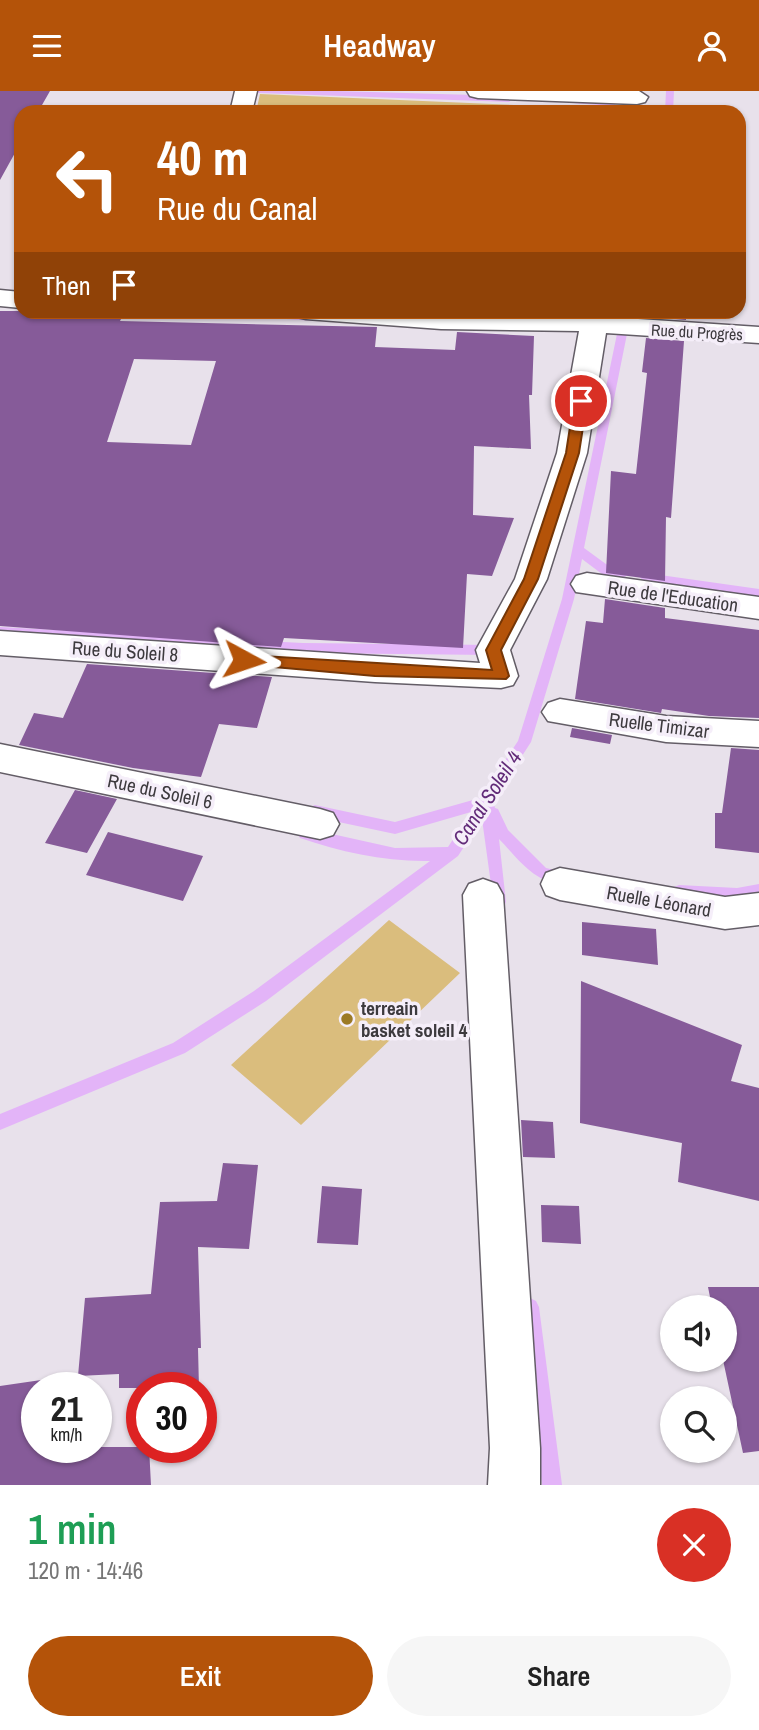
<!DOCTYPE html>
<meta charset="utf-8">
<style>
:root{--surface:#fff;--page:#f6f6f6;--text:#222;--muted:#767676;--accent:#b45309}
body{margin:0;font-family:"Archivo Narrow",sans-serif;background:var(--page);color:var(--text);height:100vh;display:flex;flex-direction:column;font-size:26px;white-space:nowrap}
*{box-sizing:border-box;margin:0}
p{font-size:23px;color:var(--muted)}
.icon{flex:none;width:38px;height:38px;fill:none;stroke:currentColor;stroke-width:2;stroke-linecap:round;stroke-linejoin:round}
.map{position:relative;height:1394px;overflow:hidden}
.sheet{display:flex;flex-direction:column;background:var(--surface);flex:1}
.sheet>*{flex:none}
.hud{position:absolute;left:14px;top:14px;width:732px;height:214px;border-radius:21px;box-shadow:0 2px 5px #0004;background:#b45309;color:#fff;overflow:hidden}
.tools{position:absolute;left:660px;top:1204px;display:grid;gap:14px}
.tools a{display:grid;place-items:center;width:77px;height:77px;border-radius:50%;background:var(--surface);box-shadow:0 2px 5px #0004;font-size:35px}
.speed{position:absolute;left:21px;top:1281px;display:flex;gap:14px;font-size:35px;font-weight:700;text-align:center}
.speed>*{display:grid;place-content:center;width:91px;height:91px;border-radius:50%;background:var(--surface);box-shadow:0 2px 5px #0004;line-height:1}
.speed small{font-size:18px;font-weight:400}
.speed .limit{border:10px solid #d22;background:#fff;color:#111}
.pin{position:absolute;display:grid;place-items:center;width:60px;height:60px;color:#fff;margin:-30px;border:4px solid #fff;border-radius:50%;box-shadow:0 2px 7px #0007}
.me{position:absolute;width:77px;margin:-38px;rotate:95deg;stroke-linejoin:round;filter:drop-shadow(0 0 5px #0008)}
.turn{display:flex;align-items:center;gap:24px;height:147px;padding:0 28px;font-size:32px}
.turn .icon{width:91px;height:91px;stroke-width:2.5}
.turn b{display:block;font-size:49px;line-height:60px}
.then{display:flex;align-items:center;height:66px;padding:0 28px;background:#0003;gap:14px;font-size:26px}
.round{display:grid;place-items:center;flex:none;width:74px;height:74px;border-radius:37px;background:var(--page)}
.head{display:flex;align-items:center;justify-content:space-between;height:119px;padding:0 28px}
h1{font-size:42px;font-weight:600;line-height:52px;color:#1e9e55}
.button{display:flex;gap:14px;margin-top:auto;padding:14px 28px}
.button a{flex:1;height:80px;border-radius:42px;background:var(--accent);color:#fff;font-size:28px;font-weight:600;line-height:80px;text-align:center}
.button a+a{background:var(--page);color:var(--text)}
header{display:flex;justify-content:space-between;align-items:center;height:91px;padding:0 28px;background:var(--accent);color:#fff;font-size:32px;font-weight:600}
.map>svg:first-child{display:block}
</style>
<header><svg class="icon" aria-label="menu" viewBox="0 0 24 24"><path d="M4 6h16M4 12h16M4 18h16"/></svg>Headway<svg class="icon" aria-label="person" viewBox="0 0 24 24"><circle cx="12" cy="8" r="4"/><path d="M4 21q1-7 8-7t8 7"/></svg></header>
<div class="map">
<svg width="759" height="1394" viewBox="0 0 759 1394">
<rect width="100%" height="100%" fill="#e8e1eb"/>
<path fill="#dabd7d" d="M 260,3 L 561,16 L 561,21 L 256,21 Z
M 389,829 L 460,882 L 301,1034 L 231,974 Z"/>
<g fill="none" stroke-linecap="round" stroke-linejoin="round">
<path fill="#e3b4f8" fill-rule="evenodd" d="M 255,0 L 337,0 L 509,5 L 513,8 L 509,11 L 259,2 Z
M 666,0 L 674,0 L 673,21 L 665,21 Z
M 575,7 L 613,9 L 617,12 L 613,15 L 572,12 L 571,10 Z
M 207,220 L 264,220 L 315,224 L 320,227 L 315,230 L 212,223 Z
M 624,220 L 634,220 L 627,243 L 584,457 L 610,476 L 627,480 L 629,483 L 623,487 L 602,483 L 582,468 L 574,508 L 531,651 L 493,710 L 495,717 L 498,718 L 508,739 L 546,777 L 567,782 L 569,786 L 567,790 C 539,799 516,765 499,748 L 506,811 L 504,815 L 499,817 L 494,815 L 482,728 L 458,765 L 266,910 L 185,962 L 0,1039 L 0,1023 L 173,952 L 254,900 L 430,770 C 386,771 341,761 300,747 L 298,743 L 300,739 L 305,737 L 395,757 L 448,756 L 471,721 L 395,743 L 315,726 L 310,724 L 308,720 L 310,716 L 315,714 L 395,731 L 480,707 L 518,650 L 562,508 L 617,243 Z
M 646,482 L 759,498 L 759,506 L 642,489 L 640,486 L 642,483 Z
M 0,536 L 303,552 L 493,554 L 499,559 L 493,564 L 303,562 L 0,544 Z
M 759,793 L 759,805 L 737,809 L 679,806 L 674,804 L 672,800 L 674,796 L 679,794 L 737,797 Z
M 530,1207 L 536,1210 L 539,1216 L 562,1394 L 542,1394 L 521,1216 L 524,1210 Z"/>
</g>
<path fill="#865b99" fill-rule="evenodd" d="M 0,0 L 50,0 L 38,21 L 21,21 L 21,51 L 0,89 Z
M 0,220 L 85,220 L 123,224 L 120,230 L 377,236 L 375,256 L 455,259 L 457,241 L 534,245 L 532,304 L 529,304 L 531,358 L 474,355 L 473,424 L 514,427 L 492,485 L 467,483 L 463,557 L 284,547 L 281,556 L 0,535 ZM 134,268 L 216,270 L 191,354 L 107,351 Z
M 650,220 L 686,220 L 686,229 L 649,226 Z
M 646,247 L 684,250 L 671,427 L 666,426 L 665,490 L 606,482 L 611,380 L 636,383 L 647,282 L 642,281 Z
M 605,508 L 665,517 L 665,527 L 759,539 L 759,627 L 709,625 L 662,618 L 661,622 L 575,608 L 586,530 L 603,532 Z
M 87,573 L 272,586 L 257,637 L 219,633 L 201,686 L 133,677 L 19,654 L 34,622 L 63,627 Z
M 572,637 L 612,644 L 610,653 L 570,646 Z
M 731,657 L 759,659 L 759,762 L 715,757 L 715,722 L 722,722 Z
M 75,699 L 117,708 L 87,762 L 45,752 Z
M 108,741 L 203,765 L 183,810 L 86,784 Z
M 582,831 L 656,838 L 658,874 L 582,864 Z
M 581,890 L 742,954 L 731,990 L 759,997 L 759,1110 L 678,1091 L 682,1052 L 580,1032 Z
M 521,1029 L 553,1031 L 555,1067 L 523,1066 Z
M 223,1072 L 258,1074 L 249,1158 L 198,1156 L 201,1257 L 198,1257 L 199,1297 L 119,1297 L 119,1283 L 78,1285 L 85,1207 L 151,1203 L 160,1111 L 217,1110 Z
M 322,1095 L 362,1098 L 358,1154 L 317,1152 Z
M 541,1114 L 579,1115 L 581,1153 L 542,1151 Z
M 708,1196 L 759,1196 L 759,1360 L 743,1362 L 723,1269 L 724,1216 L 712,1216 Z
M 48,1288 L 48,1297 L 37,1297 L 37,1356 L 149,1356 L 151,1394 L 0,1394 L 0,1295 Z"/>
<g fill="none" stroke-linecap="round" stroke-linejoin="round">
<defs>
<path id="street" d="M 235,0 L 257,0 L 252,21 L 230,21 Z
M 467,0 L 639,0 L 648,6 L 645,11 L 637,13 L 478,7 L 470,5 Z
M 0,199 L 21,201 L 21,217 L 0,215 Z
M 293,220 L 582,224 L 583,220 L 609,220 L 608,226 L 759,236 L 759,252 L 606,242 L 587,362 L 547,488 L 510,559 L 518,585 L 513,594 L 501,597 L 375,591 L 0,564 L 0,540 L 480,572 L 476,559 L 515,488 L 557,362 L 579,240 L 441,238 L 306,228 L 297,226 Z
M 587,482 L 759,506 L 759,528 L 576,501 L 571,493 L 576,485 Z
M 560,608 L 666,625 L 759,630 L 759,656 L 666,651 L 548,630 L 542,621 L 548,612 Z
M 0,653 L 320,718 L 333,722 L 339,733 L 333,744 L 320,748 L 0,681 Z
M 560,777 L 725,806 L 759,802 L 759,834 L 725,838 L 560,809 L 546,804 L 541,793 L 546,782 Z
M 483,788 L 497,793 L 503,804 L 540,1357 L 540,1394 L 488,1394 L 490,1357 L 463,804 L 469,793 Z"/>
</defs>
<use href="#street" stroke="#635d66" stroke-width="3"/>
<use href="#street" fill="#fff" fill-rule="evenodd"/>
</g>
<path fill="#b45309" stroke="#753606" stroke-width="2" d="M 581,307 L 587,310 L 579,362 L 538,488 L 501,559 L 509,585 L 506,588 L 375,585 L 239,573 L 237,569 L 244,564 L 492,579 L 486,559 L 524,488 L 566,362 L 574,310 Z"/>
<circle fill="#9c7a25" stroke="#f5eef9" stroke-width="2.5" cx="347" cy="928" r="7"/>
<g text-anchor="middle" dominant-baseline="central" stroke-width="7" stroke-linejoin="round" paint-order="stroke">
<g font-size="16" fill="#3d3a3e" stroke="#f5eef9">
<text transform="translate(697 241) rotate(3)">Rue du Progrès</text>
</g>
<g font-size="19" fill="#3d3a3e" stroke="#f5eef9">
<text transform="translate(673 505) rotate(8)">Rue de l'Education</text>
<text transform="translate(125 560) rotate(4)">Rue du Soleil 8</text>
<text transform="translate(659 634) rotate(7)">Ruelle Timizar</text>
<text transform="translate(160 700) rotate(12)">Rue du Soleil 6</text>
<text transform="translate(659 810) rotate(10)">Ruelle Léonard</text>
</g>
<g font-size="19" font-weight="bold" fill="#3d3a3e" stroke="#f5eef9" text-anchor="start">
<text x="361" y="917">terreain<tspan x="361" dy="22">basket soleil 4</tspan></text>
</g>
<g font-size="21" font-style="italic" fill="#622b79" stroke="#f5eef9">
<text transform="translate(487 707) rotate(-57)">Canal Soleil 4</text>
</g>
</g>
</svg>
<div class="tools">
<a><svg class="icon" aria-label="sound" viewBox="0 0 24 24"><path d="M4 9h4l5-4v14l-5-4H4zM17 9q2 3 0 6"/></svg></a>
<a><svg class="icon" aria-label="search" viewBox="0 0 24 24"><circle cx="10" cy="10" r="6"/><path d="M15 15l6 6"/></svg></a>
</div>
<div class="speed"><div>21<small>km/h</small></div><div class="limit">30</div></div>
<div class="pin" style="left:581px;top:310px;background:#d93025"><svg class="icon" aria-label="arrive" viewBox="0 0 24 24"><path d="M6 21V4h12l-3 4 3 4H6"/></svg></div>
<svg class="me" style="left:244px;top:569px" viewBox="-20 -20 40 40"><path d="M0-17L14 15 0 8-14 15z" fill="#b45309" stroke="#fff" stroke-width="4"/></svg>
<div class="hud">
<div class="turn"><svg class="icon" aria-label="left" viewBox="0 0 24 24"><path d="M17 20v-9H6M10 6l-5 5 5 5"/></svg><div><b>40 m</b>Rue du Canal</div></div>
<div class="then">Then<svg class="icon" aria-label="arrive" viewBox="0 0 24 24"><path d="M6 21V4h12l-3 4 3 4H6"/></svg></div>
</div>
</div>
<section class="sheet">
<div class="head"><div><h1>1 min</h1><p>120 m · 14:46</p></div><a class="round" style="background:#d93025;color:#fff"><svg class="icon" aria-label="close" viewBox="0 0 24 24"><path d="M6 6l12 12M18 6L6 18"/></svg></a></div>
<div class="button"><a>Exit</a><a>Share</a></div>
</section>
